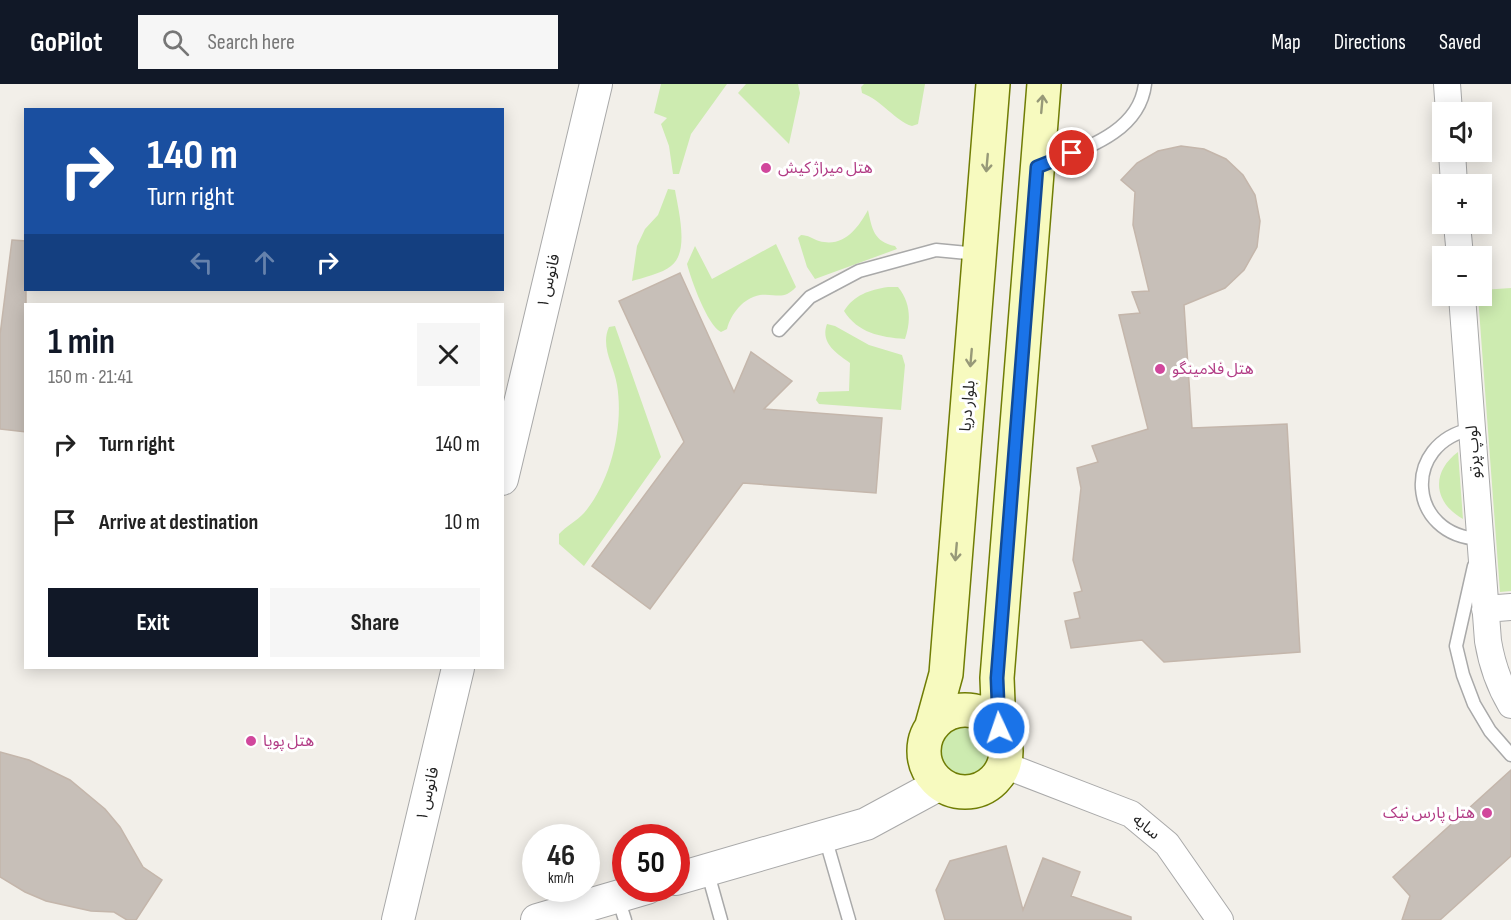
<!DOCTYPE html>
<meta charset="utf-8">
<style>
:root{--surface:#fff;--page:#f6f6f6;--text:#222;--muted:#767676;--accent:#111827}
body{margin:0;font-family:"Sofia Sans Condensed","Noto Sans Arabic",sans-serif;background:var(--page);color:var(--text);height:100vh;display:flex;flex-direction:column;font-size:22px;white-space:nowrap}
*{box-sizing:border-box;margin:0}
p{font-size:20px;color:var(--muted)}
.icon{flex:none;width:33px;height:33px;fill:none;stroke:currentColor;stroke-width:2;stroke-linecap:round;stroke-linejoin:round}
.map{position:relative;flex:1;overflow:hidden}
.side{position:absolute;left:24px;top:219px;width:480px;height:366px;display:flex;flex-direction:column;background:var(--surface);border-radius:0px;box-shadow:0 3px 15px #0003}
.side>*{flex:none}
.top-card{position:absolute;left:24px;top:24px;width:480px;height:183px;border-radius:0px;box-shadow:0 3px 15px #0003;background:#1a4fa0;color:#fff;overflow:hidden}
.buttons{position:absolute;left:1432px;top:18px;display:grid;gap:12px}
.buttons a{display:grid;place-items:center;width:60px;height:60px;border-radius:0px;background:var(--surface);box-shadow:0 3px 15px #0003;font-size:30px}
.speed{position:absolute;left:522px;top:740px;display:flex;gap:12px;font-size:30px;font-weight:700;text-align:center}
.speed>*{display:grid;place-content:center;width:78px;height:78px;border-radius:50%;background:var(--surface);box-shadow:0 3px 15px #0003;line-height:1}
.speed small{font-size:15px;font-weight:400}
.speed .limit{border:9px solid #d22;background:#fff;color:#111}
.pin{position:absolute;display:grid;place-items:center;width:51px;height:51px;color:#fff;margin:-26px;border:3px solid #fff;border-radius:50%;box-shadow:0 2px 6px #0007}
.me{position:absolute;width:66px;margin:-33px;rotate:357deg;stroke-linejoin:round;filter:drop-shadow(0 0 4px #0008)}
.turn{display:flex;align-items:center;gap:21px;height:126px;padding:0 24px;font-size:27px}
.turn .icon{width:78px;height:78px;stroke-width:2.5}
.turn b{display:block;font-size:42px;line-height:51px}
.lanes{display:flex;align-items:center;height:57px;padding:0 24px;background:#0003;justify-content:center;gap:30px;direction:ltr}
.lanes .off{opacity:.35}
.round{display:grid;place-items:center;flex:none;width:63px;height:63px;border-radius:0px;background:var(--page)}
.overview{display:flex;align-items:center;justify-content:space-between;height:102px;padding:0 24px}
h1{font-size:36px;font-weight:700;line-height:45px;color:var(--accent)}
.cta{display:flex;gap:12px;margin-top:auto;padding:12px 24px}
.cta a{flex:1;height:69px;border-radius:0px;background:var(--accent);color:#fff;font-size:24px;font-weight:700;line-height:69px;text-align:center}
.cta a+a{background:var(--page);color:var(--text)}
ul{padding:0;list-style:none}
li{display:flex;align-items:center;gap:18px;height:78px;padding:0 24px}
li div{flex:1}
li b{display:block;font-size:22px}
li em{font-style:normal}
header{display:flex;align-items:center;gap:36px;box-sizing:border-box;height:84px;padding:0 30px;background:var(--accent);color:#fff}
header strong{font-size:28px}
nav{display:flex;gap:33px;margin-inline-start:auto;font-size:21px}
.search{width:420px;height:54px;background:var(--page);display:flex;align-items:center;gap:15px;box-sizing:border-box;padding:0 21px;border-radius:0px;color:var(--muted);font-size:22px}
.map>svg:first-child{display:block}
</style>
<header>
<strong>GoPilot</strong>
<div class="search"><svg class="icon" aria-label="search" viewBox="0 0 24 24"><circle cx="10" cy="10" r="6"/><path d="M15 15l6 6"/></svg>Search here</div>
<nav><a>Map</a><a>Directions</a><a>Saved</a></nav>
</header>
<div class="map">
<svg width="1511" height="836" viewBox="0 0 1511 836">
<rect width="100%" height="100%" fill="#f2efe9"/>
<path fill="#cdebb0" d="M 661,0 L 727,0 L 691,50 L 679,90 L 673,90 L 669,62 L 661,40 L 667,34 L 654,29 Z
M 746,0 L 798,0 L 800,9 L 789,60 L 738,9 Z
M 864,0 L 925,0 L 918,40 L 912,42 C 895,37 883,17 862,9 L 861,3 Z
M 668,105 L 675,106 C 678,125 690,168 671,182 C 663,189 642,194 632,197 L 637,162 L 645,145 L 658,131 Z
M 868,126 C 872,145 874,158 895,162 L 897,165 L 815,195 L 807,183 L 798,154 L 801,151 C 808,151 813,155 819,157 C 844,164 858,144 868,126 Z
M 776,160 L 796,203 C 783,217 776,209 760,211 C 743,214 731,230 727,245 L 721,248 C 707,241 691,195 687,180 L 695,162 L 712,195 Z
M 888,203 L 898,203 C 911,219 911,237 905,255 C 880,253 858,249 844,227 C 854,211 869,206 888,203 Z
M 1511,204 L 1511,507 L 1500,508 L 1478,212 L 1482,212 L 1482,206 Z
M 827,240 L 835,242 L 869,261 L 902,271 L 905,281 L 901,326 L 819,320 L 816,316 L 819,308 L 849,307 L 850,279 C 836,269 820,259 827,240 Z
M 615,242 L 661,373 L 584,482 L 559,460 L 559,450 C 566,442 577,437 584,429 C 611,398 624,342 617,301 C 614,281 600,263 609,243 Z
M 1458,368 L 1463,435 C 1433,418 1431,388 1458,368 Z
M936 667a29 29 0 1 1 58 0a29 29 0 1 1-58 0Z"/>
<path fill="#c7bfb8" stroke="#c4b6ab" stroke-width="1.5" d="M 1181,62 L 1204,65 L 1226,75 L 1243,91 L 1255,111 L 1260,137 L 1257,163 L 1244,186 L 1225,204 L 1184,221 L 1192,344 L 1287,340 L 1300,568 L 1164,578 L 1142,556 L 1071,564 L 1065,537 L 1080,534 L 1074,509 L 1082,507 L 1073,476 L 1081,404 L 1077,384 L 1098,378 L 1092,362 L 1148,345 L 1119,231 L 1140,229 L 1132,208 L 1149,207 L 1133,141 L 1135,108 L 1121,96 L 1137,79 L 1158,67 Z
M 12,156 L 26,157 L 26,348 L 0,345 L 0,251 Z
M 680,189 L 734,308 L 751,268 L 792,297 L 764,325 L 882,334 L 876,409 L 743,399 L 650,525 L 592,482 L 684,358 L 619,217 Z
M 0,668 L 29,676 L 70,696 L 105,725 L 120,743 L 143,783 L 162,796 L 136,836 L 127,836 L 114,828 L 91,827 L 46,817 L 25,808 L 0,793 Z
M 1511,686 L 1511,772 L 1440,836 L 1402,836 L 1410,812 L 1393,793 Z
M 1006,762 L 1023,826 L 1043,774 L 1080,788 L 1071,812 L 1131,833 L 1131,836 L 945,836 L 936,806 L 950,777 Z"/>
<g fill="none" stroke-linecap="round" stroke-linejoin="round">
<defs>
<path id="service" d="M 1041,82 C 1082,65 1139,50 1145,0
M 779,246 L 810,213 L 859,187 L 936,166 L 978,170
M 1472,345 C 1401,359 1407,452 1480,455 L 1479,459
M 1474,482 L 1456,562 L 1463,591 L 1474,620 L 1490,647 L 1511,671
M 825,753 L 849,836
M 707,786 L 721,836
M 618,814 L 625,836"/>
<path id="minor" d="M 1447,0 L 1449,28
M 1452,68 L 1454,100
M 1457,140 L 1460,172
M 1462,212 L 1488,557 C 1492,581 1499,601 1511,621
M 1485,525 L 1511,523
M 1004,681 L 1131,730 L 1167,760 L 1220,836"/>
<path id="tertiary" d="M 502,395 L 596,0
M 676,795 L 866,740 L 940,700
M 398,836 L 458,584
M 537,836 L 647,804"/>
<path id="secondary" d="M924 667a41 41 0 1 1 82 0a41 41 0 1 1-82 0Z
M 932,641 L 946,590 L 993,0
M 999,644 L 997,594 L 1044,0"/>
</defs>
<use href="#service" stroke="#a9a9a9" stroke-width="15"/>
<use href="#minor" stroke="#a9a9a9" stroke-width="28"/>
<use href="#tertiary" stroke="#a9a9a9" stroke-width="34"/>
<use href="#secondary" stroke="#707d05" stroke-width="36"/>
<use href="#service" stroke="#fff" stroke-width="12"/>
<use href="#minor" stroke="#fff" stroke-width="26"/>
<use href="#tertiary" stroke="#fff" stroke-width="32"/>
<use href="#secondary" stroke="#f7fabf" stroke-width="33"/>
</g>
<defs><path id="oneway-shaft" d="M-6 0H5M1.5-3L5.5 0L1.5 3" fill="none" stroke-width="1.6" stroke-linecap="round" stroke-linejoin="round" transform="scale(1.5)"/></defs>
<g stroke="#979978">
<use href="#oneway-shaft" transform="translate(1042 20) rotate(-85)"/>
<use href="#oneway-shaft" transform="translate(987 79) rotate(95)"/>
<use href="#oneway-shaft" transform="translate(971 274) rotate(95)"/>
<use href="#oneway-shaft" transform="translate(956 468) rotate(95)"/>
</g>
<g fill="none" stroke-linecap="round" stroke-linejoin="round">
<defs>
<path id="route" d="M 999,644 L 997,594 L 1037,83 L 1072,69"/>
</defs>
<use href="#route" stroke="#114b97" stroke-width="15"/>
<use href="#route" stroke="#1a73e8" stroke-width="10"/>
</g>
<g fill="#d1479c" stroke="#fff" stroke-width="2">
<circle cx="766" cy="84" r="6"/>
<circle cx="1160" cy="285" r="6"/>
<circle cx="251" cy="657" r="6"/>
<circle cx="1487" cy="729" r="6"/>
</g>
<g text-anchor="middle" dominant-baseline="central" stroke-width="6" stroke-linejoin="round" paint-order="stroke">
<g font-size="16" fill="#b23c85" stroke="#fff" text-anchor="start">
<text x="778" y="84">هتل میراژ کیش</text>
<text x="1172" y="285">هتل فلامینگو</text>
<text x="263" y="657">هتل پویا</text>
<text x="1475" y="729" text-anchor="end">هتل پارس نیک</text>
</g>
<g font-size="16" fill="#222" stroke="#fff">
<text transform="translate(549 197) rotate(-77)">فانوس ۱</text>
<text transform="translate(968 322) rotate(-85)">بلوار دریا</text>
<text transform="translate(1474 368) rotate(-94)">لوپ پرتو</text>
<text transform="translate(428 710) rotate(-77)">فانوس ۱</text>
<text transform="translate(1146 743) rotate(40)">سایه</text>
</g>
</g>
</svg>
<div class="buttons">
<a><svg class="icon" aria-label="sound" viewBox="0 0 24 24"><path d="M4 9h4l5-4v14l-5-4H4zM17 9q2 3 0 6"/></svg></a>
<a>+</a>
<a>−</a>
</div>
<div class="speed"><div>46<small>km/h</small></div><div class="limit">50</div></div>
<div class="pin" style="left:1072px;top:69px;background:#d93025"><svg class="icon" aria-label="arrive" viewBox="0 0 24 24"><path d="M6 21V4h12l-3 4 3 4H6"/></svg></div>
<svg class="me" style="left:999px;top:644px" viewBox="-20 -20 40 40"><circle r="17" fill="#1a73e8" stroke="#fff" stroke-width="3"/><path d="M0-11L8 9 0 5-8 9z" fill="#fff"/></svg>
<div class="top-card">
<div class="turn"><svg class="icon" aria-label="right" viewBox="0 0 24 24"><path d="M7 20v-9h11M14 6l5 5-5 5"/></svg><div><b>140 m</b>Turn right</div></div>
<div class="lanes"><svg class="icon off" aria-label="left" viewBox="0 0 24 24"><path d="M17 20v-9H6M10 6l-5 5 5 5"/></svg><svg class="icon off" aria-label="ahead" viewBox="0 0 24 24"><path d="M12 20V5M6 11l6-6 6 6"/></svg><svg class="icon" aria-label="right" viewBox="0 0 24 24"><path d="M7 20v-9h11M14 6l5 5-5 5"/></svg></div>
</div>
<section class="side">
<div class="overview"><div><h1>1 min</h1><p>150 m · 21:41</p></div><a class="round"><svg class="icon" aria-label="close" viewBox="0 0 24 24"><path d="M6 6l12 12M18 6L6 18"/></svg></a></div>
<ul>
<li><svg class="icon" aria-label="right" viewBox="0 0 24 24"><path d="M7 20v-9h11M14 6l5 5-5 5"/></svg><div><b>Turn right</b></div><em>140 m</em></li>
<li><svg class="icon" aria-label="arrive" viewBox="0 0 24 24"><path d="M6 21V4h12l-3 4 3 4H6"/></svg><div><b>Arrive at destination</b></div><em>10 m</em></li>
</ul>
<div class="cta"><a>Exit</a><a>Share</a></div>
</section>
</div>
